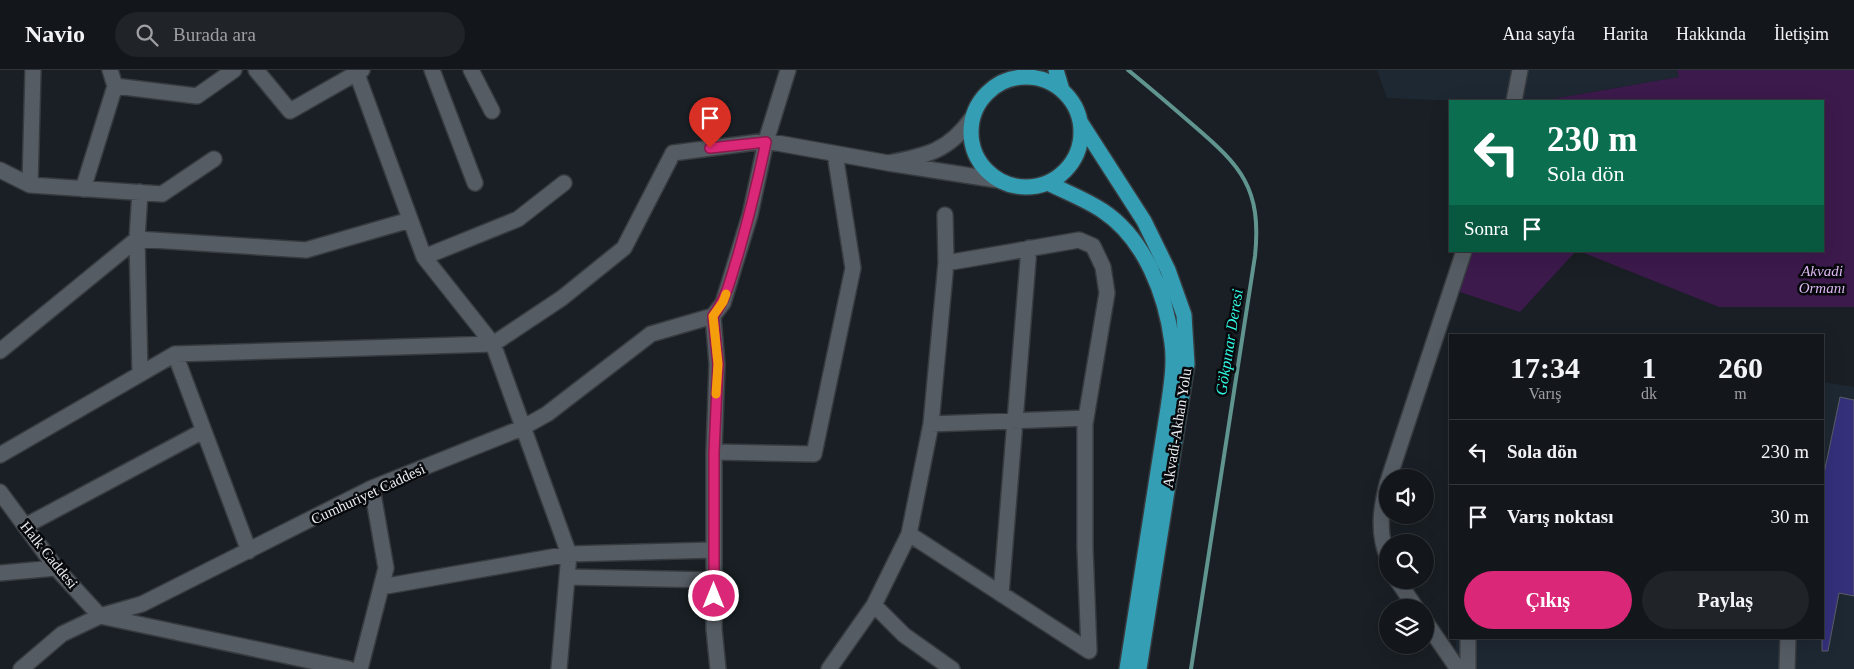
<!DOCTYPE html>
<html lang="tr">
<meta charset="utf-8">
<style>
:root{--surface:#13171b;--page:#202428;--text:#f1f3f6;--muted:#9d9fa3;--line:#32363a;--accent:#db2777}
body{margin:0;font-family:"Times New Roman",serif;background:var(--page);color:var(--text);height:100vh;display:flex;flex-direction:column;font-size:19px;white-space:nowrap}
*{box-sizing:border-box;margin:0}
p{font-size:16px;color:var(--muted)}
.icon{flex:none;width:28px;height:28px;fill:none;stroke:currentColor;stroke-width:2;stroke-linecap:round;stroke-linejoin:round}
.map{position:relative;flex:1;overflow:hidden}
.details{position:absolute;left:1449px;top:264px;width:375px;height:305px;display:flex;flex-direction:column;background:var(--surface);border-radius:0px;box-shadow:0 5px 20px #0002,0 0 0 1px var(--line)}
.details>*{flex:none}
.guide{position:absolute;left:1449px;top:30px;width:375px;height:152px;border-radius:0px;box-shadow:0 5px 20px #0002,0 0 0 1px var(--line);background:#0b6e4f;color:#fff;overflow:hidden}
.fabs{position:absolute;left:1379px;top:399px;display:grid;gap:10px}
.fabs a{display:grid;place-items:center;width:55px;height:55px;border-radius:50%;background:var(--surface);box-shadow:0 5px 20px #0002,0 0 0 1px var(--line);font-size:25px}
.pin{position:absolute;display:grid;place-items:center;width:42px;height:42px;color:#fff;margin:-51px -21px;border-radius:50% 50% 50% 0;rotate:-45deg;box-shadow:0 0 5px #0007}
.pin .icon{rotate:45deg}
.me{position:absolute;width:55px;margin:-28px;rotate:0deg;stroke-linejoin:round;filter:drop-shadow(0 0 4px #0008)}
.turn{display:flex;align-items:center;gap:18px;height:105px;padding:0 15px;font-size:22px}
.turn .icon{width:65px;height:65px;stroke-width:2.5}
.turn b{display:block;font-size:35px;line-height:42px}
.then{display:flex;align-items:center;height:48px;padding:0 15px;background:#0003;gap:10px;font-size:19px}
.eta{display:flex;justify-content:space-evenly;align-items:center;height:85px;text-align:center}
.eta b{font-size:30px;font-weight:700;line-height:35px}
.action{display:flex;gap:10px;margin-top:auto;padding:10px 15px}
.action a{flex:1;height:58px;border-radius:30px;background:var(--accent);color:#fff;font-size:20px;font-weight:700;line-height:58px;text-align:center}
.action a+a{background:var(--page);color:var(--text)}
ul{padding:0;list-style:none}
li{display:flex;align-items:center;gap:15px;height:65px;padding:0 15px;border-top:1px solid var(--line)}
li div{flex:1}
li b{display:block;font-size:19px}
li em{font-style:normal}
header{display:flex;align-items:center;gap:30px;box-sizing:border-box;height:70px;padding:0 25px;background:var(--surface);border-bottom:1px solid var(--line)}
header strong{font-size:24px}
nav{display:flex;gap:28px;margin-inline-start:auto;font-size:18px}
.search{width:350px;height:45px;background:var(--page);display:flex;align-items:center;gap:12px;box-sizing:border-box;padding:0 18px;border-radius:28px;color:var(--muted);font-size:19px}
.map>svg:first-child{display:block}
</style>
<header>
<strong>Navio</strong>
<div class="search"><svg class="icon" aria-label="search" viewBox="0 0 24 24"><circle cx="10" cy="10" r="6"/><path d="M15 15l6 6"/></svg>Burada ara</div>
<nav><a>Ana sayfa</a><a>Harita</a><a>Hakkında</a><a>İletişim</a></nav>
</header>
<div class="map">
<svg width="1854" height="599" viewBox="0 0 1854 599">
<rect width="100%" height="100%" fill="#191f24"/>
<path fill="#1e2832" d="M 1377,0 L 1677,0 L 1679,7 L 1541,31 L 1465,31 L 1387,28 Z
M 1823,312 L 1854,317 L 1854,599 L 1455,599 L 1456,568 L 1822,568 Z"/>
<path fill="#3c1a4c" d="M 1677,0 L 1854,0 L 1854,237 L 1719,237 L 1579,181 L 1822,181 L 1822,31 L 1541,31 L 1679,7 Z
M 1472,181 L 1576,181 L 1520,242 L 1457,221 Z"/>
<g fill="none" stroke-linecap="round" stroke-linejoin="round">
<path stroke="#60948e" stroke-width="4" d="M 1128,0 C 1150,18 1171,36 1193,55 C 1241,96 1262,118 1255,186 L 1191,599"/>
</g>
<path fill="#34307a" stroke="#5c5d66" d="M 1840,327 L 1854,330 L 1854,526 L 1839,523 L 1828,581 L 1822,581 L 1822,413 Z"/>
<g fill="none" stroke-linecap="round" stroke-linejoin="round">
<defs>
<path id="minor" d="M 110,0 L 115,16
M 256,0 L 290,41 L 362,0
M 432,0 L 475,113
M 471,0 L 492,41
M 357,4 L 424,187 L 493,274 L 569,484 L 559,599
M 1514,31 L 1520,0
M 972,48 C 949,81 926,86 888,93 L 997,110
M 0,100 L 30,115 L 162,124 L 214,89
M 30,115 L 33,0
M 83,119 L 115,16 L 197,26 L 234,0
M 140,122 L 137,169 L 306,180 L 410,150
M 424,187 L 518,149 L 564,113
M 946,193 L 1079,170 L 1093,176 L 1103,197 L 1107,223 L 1085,354 L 1085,478 L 1089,581
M 0,281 L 137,169 L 140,304
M 175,284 L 249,481
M 931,354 L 1086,348
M 714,382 L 814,384 L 853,198 L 835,84
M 0,385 L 175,284 L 493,274 L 562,228 L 624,178 L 673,83 L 766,71 L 888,93
M 1389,408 L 1464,181
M 1388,411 C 1381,437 1377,462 1388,488
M 0,422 L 56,498 L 100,546 L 349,599
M 25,456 L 203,361
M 909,464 L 1089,581
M 0,503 L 56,498
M 567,507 L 714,510
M 1397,510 L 1416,538
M 381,517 L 569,484 L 714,480
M 1001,524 L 1029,178
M 874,535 L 904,565 L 952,599
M 1425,551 L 1458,599
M 21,599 L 62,564 L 100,546 L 142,534 L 372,418 L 522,358 L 547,344 L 651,264 L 713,246
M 360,599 L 386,498 L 372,418
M 718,599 L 714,559 L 714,382 L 717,294 L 713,246 L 723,233 L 750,145 L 766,71 L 788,0
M 829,599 L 874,535 L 909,464 L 931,354 L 946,193 L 945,145
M 1468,599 L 1468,568
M 1787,599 L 1788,568"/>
<path id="major" d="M 1056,0 L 1062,20
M971 62a55 55 0 1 1 110 0a55 55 0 1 1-110 0Z
M 1081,53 L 1144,151 L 1168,200 L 1184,245 L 1187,294 L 1139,599
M 1048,113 C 1066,122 1087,130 1103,141 C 1145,169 1166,225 1172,273 C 1175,294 1171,317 1168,338 L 1127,599"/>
</defs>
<use href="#minor" stroke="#373b3f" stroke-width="18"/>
<use href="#major" stroke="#373b3f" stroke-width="18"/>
<use href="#minor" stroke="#555c63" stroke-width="15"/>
<use href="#major" stroke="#339eb4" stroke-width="15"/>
</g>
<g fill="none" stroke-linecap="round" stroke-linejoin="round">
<defs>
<path id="route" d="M 710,78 L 766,72 C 758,110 749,147 738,185 C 731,207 727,228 713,246 L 718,294 L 714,382 L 714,526"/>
</defs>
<use href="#route" stroke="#8e194d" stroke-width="12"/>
<use href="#route" stroke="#db2777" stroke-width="9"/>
<path stroke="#f59e0b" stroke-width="9" d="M 716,324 L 718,294 L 713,246 L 723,232 L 726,224"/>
</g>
<g text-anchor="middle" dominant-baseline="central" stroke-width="5" stroke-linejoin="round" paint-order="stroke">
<g font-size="15" font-style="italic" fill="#deb8f3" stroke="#06080b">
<text x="1822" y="201">Akvadi<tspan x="1822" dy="17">Ormanı</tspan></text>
</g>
<g font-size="15" fill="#e9edf0" stroke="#06080b">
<text transform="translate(1177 358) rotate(-81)">Akvadi-Akhan Yolu</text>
<text transform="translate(368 424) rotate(-25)">Cumhuriyet Caddesi</text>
<text transform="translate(49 485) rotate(51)">Halk Caddesi</text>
</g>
<g font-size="16" font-style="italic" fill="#30fae3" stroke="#06080b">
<text transform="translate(1229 272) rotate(-81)">Gökpınar Deresi</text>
</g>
</g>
</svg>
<div class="fabs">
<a><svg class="icon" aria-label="sound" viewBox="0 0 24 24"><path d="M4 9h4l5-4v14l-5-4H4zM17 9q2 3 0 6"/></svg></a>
<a><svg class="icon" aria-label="search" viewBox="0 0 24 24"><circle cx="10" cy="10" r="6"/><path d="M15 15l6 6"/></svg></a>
<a><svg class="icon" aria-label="layers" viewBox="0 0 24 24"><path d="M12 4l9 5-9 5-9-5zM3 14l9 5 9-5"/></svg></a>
</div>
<div class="pin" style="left:710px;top:78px;background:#d93025"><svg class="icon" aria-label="arrive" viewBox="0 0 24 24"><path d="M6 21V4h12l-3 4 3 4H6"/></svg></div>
<svg class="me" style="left:714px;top:526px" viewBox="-20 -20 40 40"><circle r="17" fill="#db2777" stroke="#fff" stroke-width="3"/><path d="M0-11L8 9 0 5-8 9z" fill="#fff"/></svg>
<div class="guide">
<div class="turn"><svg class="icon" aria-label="left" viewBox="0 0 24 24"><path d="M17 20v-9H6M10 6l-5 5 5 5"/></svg><div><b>230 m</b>Sola dön</div></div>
<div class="then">Sonra<svg class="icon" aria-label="arrive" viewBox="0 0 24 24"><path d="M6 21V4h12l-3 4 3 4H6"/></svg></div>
</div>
<section class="details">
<div class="eta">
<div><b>17:34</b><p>Varış</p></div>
<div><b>1</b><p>dk</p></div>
<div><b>260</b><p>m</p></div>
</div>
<ul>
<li><svg class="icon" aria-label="left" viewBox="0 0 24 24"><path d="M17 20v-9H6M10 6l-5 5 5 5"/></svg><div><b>Sola dön</b></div><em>230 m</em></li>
<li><svg class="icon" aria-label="arrive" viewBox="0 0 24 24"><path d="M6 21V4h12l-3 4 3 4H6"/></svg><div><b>Varış noktası</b></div><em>30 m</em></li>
</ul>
<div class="action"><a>Çıkış</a><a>Paylaş</a></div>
</section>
</div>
